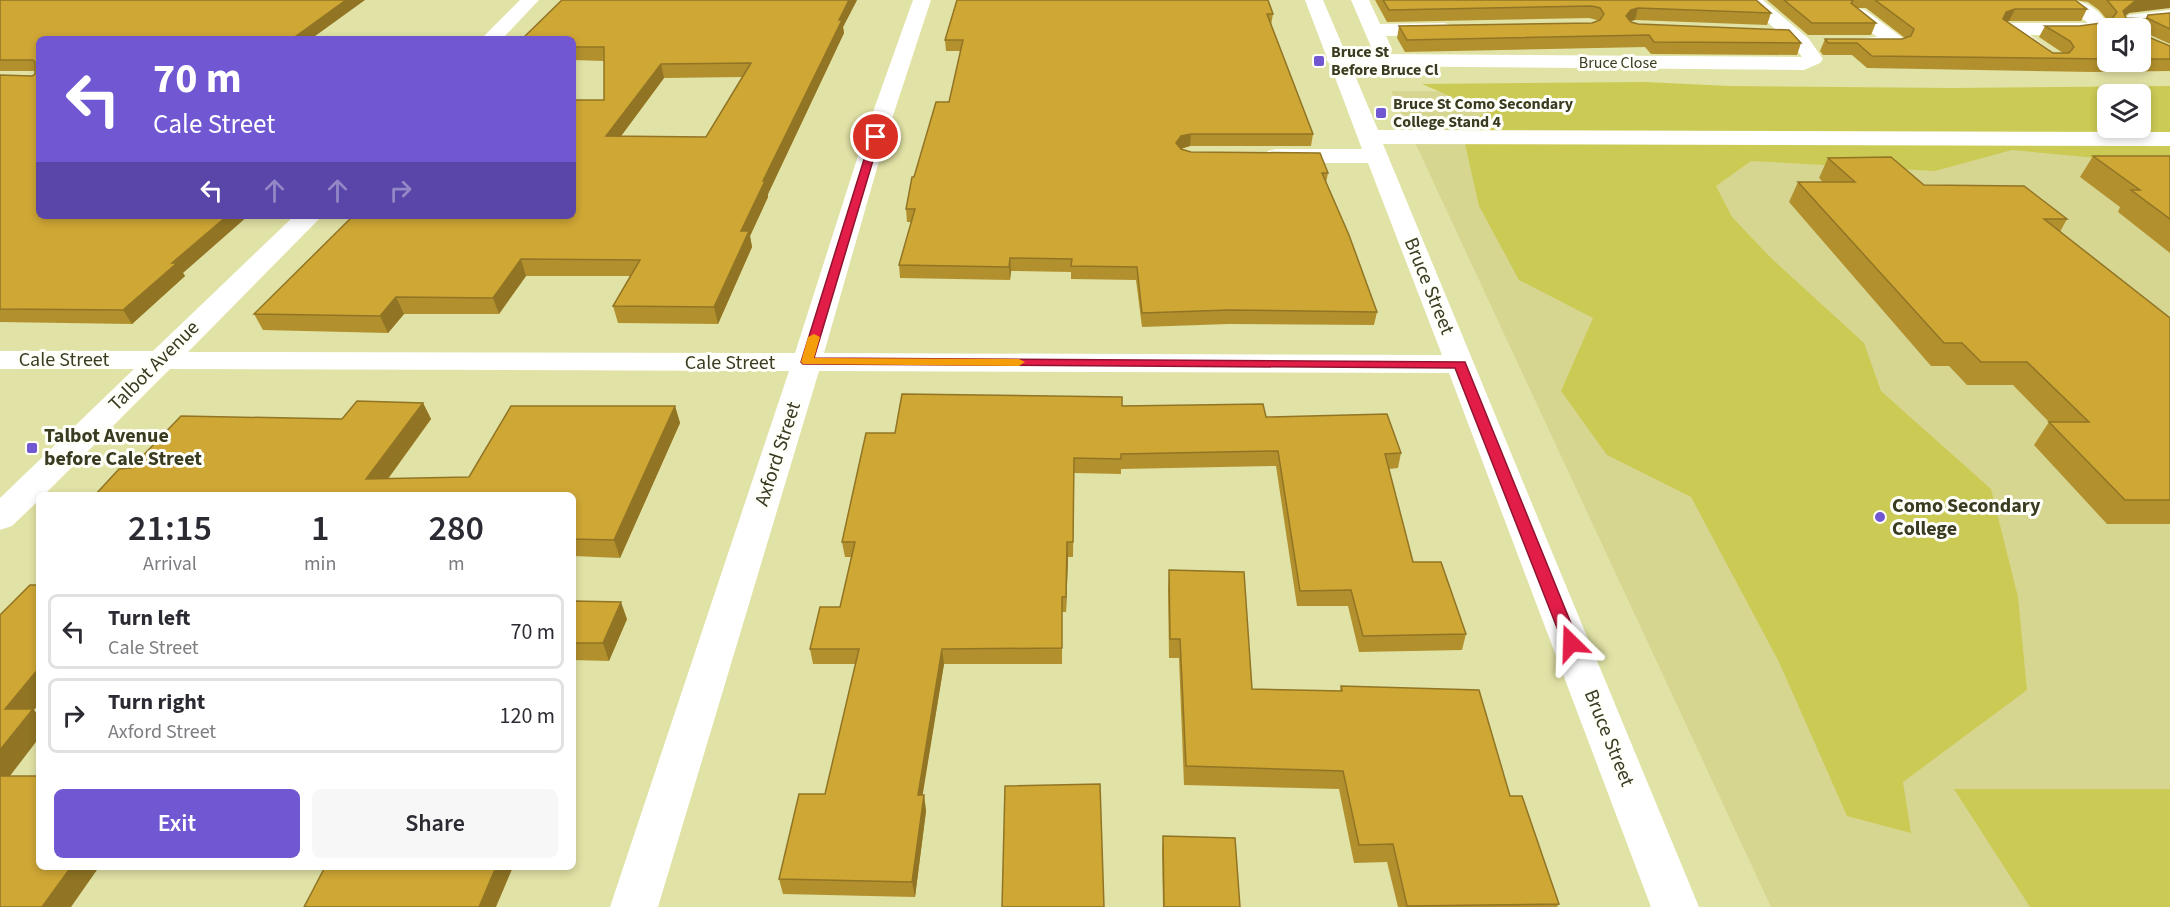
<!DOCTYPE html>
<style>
:root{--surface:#fff;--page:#f7f7f7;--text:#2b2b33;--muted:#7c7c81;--line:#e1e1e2;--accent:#7158d2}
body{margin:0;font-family:"Source Sans 3",sans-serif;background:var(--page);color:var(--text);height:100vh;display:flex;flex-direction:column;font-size:22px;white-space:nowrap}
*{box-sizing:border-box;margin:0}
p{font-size:20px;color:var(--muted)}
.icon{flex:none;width:33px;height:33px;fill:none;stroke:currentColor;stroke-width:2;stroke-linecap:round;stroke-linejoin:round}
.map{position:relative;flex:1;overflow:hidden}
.sheet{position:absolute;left:36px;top:492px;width:540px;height:378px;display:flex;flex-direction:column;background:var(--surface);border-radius:9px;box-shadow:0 3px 9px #0003}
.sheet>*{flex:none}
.guide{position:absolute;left:36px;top:36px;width:540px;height:183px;border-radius:9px;box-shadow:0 3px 9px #0003;background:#7158d2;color:#fff;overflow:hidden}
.buttons{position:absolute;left:2097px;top:18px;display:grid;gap:12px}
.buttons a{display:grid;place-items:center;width:54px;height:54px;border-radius:9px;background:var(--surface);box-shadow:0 3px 9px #0003;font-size:30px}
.pin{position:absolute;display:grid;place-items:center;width:51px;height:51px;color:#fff;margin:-26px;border:3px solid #fff;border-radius:50%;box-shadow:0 2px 6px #0007}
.me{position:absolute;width:66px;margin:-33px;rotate:338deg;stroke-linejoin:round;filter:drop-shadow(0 0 4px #0008)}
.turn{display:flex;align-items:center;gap:21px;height:126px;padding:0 18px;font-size:27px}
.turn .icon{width:78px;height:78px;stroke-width:2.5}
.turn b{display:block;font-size:42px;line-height:51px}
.lanes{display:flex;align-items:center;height:57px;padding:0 18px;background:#0003;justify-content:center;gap:30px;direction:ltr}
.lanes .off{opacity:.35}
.eta{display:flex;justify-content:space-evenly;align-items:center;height:102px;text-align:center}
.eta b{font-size:36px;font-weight:600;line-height:42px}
.primary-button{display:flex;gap:12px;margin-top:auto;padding:12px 18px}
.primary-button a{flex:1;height:69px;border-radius:9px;background:var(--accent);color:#fff;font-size:24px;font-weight:600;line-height:69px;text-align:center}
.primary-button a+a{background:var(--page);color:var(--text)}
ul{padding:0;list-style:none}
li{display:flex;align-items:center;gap:18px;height:75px;margin:0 12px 9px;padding:0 6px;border:3px solid var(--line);border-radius:9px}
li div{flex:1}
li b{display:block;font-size:22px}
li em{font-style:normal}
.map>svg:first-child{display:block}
</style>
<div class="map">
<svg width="2170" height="907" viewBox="0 0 2170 907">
<rect width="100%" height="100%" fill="#e1e2a5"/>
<path fill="#d6d691" d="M 1391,91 L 2107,98 L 2108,128 L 2140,128 L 2170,99 L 2170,907 L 1771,907 Z"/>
<path fill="#cbca55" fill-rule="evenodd" d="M 1645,82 L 1729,86 L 1951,88 L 2170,86 L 2170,165 L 2012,150 L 1935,171 L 1751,161 L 1716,186 L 1732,217 L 1771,258 L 1864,343 L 1881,391 L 1991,489 L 2018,597 L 2027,690 L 1903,782 L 1911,833 L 1847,816 L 1779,662 L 1691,497 L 1607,455 L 1561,391 L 1593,318 L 1519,280 L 1479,206 L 1461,126 L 1487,112 L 1422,84 ZM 2108,94 L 2140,94 L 2140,128 L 2108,128 Z
M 1954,789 L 2170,789 L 2170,907 L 2030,907 Z"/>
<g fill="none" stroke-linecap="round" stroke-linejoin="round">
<path fill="#fff" fill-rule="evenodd" d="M 520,0 L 539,0 L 502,39 L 481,39 Z
M 913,0 L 931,0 L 886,137 L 824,353 L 1442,355 L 1368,163 L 1276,163 L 1268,161 L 1264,156 L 1268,151 L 1276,149 L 1362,149 L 1330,64 L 1326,60 L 1327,58 L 1305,0 L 1323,0 L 1346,54 L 1380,54 L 1372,49 L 1351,0 L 1369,0 L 1380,24 L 1444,23 L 1451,25 L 1454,29 L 1451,33 L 1444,35 L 1386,36 L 1392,49 L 1384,54 L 1802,57 L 1795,47 L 1743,0 L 1763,0 L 1809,39 L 1823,59 L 1820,63 L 1804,70 L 1351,66 L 1378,130 L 2170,132 L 2170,146 L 1383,144 L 1699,907 L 1651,907 L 1449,373 L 819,371 L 658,907 L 610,907 L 789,371 L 170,369 L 44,495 L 39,495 L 39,500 L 12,526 L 0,530 L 0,498 L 134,369 L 0,369 L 0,351 L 153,351 L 294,216 L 322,216 L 188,352 L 795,353 L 864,137 Z
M 2057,0 C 2082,0 2094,3 2109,25 C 2098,40 2048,35 2030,35 L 2050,50 L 2047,54 C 2032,58 2008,41 1999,29 L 2002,25 L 2009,23 L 2088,23 Z
M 1858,8 L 1865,10 L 1904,39 L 1907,43 L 1904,47 L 1851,47 L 1848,43 L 1851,39 L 1877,37 L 1849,14 L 1851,10 Z
M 2170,10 L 2170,22 L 2140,24 L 2138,26 L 2139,28 L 2121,28 L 2118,24 L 2129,15 Z"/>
</g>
<path fill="#b2902e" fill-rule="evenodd" d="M 0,0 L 39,39 L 39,216 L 183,273 L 185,276 L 132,324 L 0,322 L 0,75 L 32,76 L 35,74 L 35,71 L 0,71 Z
M 562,0 L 857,0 L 843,27 L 844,33 L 768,194 L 768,197 L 750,236 L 752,247 L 718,324 L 618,323 L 613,306 L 630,276 L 526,276 L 499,314 L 404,314 L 388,333 L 263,330 L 254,314 L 573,216 L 604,100 L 604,61 L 573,60 L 573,39 ZM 742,77 L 706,137 L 621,136 L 664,78 Z
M 1375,0 L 1756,0 L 1771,13 L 1767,25 L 1635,20 L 1630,21 L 1631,22 L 1638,24 L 1801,43 L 1797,55 L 1651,54 L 1645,47 L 1405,52 L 1397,38 L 1399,26 L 1592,23 L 1598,21 L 1597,20 L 1589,18 L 1387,22 Z
M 1767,0 L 2170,0 L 2129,13 L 2125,16 L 2126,18 L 2145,19 L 2148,15 L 2170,13 L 2170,44 L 2146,33 L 2146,36 L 2170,46 L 2170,71 L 2094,72 L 1867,68 L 1852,55 L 1823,55 L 1820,51 L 1825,39 L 1902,39 L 1905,38 L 1866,8 L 1857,8 L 1876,23 L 1871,35 L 1808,35 ZM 2075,0 L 2088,2 L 2099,10 L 2108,21 L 2102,23 L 2079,26 L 2045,26 L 2039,37 L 2063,53 L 2053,53 L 2007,21 L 2081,21 L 2087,9 ZM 2108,28 L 2140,28 L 2140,62 L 2108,62 Z
M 1273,14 L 1271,25 L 1313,134 L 1311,146 L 1190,146 L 1181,149 L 1191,152 L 1328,173 L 1326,183 L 1377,312 L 1374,325 L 1228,324 L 1142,327 L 1136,280 L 1071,279 L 1071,272 L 1011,271 L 1010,280 L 900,278 L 899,265 L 911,222 L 907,222 L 906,209 L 914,177 L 949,102 L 961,51 L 946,51 L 945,40 Z
M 2093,156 L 2170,156 L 2170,253 L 2118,212 L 2120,207 L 2080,177 Z
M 1828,158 L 1924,185 L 2067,219 L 2060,232 L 2170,318 L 2170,524 L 2107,524 L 2034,445 L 2049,422 L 2013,385 L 1967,385 L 1949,366 L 1931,366 L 1789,202 L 1798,182 L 1823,182 L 1819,178 Z
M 423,403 L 431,419 L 388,479 L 469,477 L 675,406 L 680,423 L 620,558 L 573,556 L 573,495 L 131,468 L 342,419 Z
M 1122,406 L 1266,417 L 1401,453 L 1398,468 L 1389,469 L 1413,562 L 1466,634 L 1462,650 L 1359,652 L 1348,606 L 1297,606 L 1276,466 L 1121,469 L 1121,474 L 1074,473 L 1073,557 L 1068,557 L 1066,612 L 1062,612 L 1062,664 L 944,664 L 922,795 L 924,795 L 926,811 L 915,897 L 783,894 L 779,879 L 825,794 L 856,664 L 813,664 L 810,649 L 840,607 L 851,557 L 845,557 L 842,542 L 895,433 Z
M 1169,570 L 1252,689 L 1340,691 L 1341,686 L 1510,796 L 1559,904 L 1557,907 L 1398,907 L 1387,862 L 1354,863 L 1339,789 L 1184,785 L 1179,658 L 1169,658 L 1168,589 Z
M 573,601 L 627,619 L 609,661 L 573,660 Z
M 1163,836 L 1240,907 L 1163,907 L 1162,850 Z"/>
<path fill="#917525" d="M 346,0 L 365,0 L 311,39 L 292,39 Z
M 849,0 L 857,0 L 843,27 L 844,33 L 768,194 L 768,197 L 750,236 L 752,247 L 718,324 L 714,307 L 741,231 L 763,181 L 839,20 Z
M 2148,0 L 2170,0 L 2170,8 L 2129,13 L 2117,22 L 2123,11 L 2135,1 Z
M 1638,8 L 1635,20 L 1627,22 L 1626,16 L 1631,10 Z
M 2015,9 L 2009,21 L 2000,24 L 2006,12 Z
M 661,64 L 664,78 L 610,151 L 606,136 Z
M 1191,134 L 1190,146 L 1180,149 L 1176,143 L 1181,136 Z
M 227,216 L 248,216 L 183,273 L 185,276 L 132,324 L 123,310 L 172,263 Z
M 1010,258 L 1011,271 L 1010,280 L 1009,267 Z
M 521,259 L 526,276 L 499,314 L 493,298 Z
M 396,297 L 404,314 L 388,333 L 380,316 Z
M 423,403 L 431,419 L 376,495 L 366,479 Z
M 675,406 L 680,423 L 620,558 L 614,540 Z
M 1067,542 L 1068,557 L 1066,612 L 1066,597 Z
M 621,602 L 627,619 L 609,661 L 603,643 Z
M 942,649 L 944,664 L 920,811 L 918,795 Z
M 39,668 L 39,704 L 34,710 L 39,716 L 39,738 L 0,789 L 0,750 L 5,709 Z
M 924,795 L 926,811 L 915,897 L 912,882 Z
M 71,867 L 99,867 L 71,907 L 42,907 Z
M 496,867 L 513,867 L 496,907 L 479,907 Z"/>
<path fill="#cfa735" stroke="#917525" stroke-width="1.5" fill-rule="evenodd" d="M 0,0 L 346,0 L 292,39 L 39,39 L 39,216 L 227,216 L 172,263 L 177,263 L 123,310 L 0,309 L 0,75 L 32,76 L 35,74 L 35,62 L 33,60 L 0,60 Z
M 562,0 L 849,0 L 839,20 L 842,20 L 763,181 L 765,181 L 741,231 L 749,231 L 714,307 L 613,306 L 640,260 L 521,259 L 493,298 L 396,297 L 380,316 L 254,314 L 353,216 L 573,216 L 573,100 L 604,100 L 604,47 L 573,47 L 573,39 L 522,39 ZM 751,63 L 706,137 L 606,136 L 661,64 Z
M 957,0 L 1268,0 L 1273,14 L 1267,14 L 1313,134 L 1191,134 L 1181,136 L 1176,143 L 1181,149 L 1191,152 L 1320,153 L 1328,173 L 1322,173 L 1349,235 L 1377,312 L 1229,310 L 1142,313 L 1137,267 L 1071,266 L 1072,259 L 1010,258 L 1009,267 L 899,265 L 915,209 L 906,209 L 912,177 L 914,177 L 936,102 L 949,102 L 963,40 L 945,40 Z
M 1383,0 L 1756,0 L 1771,13 L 1638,8 L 1631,10 L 1626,16 L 1631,22 L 1638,24 L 1789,30 L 1801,43 L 1654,42 L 1649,35 L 1407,40 L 1399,26 L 1592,23 L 1600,20 L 1604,14 L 1600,8 L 1592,6 L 1389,10 Z
M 1784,0 L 1853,0 L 1851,3 L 1876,23 L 1812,23 Z
M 1875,0 L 2075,0 L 2087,9 L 2015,9 L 2006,12 L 2003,19 L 2053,53 L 2069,53 L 2074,47 L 2070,41 L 2045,26 L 2079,26 L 2102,23 L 2111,20 L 2117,12 L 2107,0 L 2148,0 L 2135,1 L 2123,11 L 2126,18 L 2145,19 L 2146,36 L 2170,46 L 2170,59 L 2140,59 L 2140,28 L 2108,28 L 2108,59 L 1872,56 L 1857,43 L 1828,43 L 1825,39 L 1902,39 L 1911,36 L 1914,29 Z
M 2170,13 L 2170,29 L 2147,18 L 2148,15 Z
M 2093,156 L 2170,156 L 2170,219 L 2131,190 L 2140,190 Z
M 1891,157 L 1924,185 L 2024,186 L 2067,219 L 2044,219 L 2170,318 L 2170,500 L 2125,500 L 2049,422 L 2089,422 L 2027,362 L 1981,362 L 1962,343 L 1944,343 L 1798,182 L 1855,182 L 1828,158 Z
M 902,394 L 1122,397 L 1122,406 L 1263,404 L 1266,417 L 1387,414 L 1401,453 L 1385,454 L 1413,562 L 1441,562 L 1466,634 L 1363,636 L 1351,590 L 1300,591 L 1278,451 L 1121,454 L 1121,459 L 1074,458 L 1073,542 L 1067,542 L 1066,597 L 1062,597 L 1062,648 L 942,649 L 918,795 L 924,795 L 912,882 L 779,879 L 799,794 L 825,794 L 859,649 L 810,649 L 820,607 L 840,607 L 855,542 L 842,542 L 866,433 L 895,433 Z
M 357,401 L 423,403 L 366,479 L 469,477 L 511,406 L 675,406 L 614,540 L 573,539 L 573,495 L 95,495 L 119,469 L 131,468 L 181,416 L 342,419 Z
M 1169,570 L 1244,572 L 1252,689 L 1342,691 L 1341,686 L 1479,690 L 1510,796 L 1522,796 L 1559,904 L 1407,906 L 1393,844 L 1359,845 L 1343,771 L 1186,766 L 1180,639 L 1170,639 Z
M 30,585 L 39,585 L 39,668 L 5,709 L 33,709 L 0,750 L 0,615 Z
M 573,601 L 621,602 L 603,643 L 573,643 Z
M 0,776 L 39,776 L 39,867 L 71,867 L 42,907 L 0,907 Z
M 1100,784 L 1104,907 L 1002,907 L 1005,786 Z
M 1163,836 L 1235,838 L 1240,907 L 1164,907 Z
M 325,867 L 496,867 L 479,907 L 304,907 Z"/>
<path fill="#e11d48" stroke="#92132f" stroke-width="1.5" d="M 876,134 L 880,137 L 814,358 L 1465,362 L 1579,643 L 1577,647 L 1571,649 L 1565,647 L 1563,643 L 1455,368 L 803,364 L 801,362 L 871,137 Z"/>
<path fill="#f59e0b" d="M 814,334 L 820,337 L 814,358 L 1019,359 L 1025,362 L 1019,366 L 803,364 L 801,362 L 808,337 Z"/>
<g fill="#7158d2" stroke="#fffff9" stroke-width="2">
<rect x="1313" y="55" width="12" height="12" rx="3"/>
<rect x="1375" y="107" width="12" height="12" rx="3"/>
<rect x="26" y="442" width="12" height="12" rx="3"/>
<circle cx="1880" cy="517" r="6"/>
</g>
<g text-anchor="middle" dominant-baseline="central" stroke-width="6" stroke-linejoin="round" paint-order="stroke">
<g font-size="16" font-weight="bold" fill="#3b3b22" stroke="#fffff9" text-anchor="start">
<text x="1331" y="52">Bruce St<tspan x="1331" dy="18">Before Bruce Cl</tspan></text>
<text x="1393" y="104">Bruce St Como Secondary<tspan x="1393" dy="18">College Stand 4</tspan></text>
</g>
<g font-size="16" fill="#3b3b22" stroke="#fffff9">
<text x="1618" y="63">Bruce Close</text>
</g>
<g font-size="20" fill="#3b3b22" stroke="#fffff9">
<text transform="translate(1429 286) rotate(68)">Bruce Street</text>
<text x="64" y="360">Cale Street</text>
<text x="730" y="363">Cale Street</text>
<text transform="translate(154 366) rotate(-45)">Talbot Avenue</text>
<text transform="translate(778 454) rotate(-72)">Axford Street</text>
<text transform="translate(1609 738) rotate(68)">Bruce Street</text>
</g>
<g font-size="20" font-weight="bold" fill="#3b3b22" stroke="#fffff9" text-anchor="start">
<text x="44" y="436">Talbot Avenue<tspan x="44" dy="23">before Cale Street</tspan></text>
<text x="1892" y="506">Como Secondary<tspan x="1892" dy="23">College</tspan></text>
</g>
</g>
</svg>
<div class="buttons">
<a><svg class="icon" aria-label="sound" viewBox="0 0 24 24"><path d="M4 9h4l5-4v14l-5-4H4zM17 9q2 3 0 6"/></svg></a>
<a><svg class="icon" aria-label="layers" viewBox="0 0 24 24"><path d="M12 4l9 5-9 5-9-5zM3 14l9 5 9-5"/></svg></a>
</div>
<div class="pin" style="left:876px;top:137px;background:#d93025"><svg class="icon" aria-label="arrive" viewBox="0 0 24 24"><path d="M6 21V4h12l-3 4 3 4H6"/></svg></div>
<svg class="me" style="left:1571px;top:643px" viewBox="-20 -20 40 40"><path d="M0-17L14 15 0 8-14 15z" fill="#e11d48" stroke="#fff" stroke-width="4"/></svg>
<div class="guide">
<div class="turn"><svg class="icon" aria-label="left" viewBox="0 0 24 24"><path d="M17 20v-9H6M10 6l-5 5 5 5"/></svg><div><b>70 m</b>Cale Street</div></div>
<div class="lanes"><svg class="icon" aria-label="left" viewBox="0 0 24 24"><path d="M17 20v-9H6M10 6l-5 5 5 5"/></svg><svg class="icon off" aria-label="ahead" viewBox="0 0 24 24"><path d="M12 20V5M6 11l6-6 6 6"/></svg><svg class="icon off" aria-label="ahead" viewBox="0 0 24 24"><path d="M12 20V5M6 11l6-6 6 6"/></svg><svg class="icon off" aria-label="right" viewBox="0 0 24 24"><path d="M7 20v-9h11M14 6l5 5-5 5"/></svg></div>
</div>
<section class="sheet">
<div class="eta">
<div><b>21:15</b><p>Arrival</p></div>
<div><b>1</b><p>min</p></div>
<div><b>280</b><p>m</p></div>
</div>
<ul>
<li><svg class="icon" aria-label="left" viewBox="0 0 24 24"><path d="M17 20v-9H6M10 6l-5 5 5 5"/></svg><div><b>Turn left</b><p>Cale Street</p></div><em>70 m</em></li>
<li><svg class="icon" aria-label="right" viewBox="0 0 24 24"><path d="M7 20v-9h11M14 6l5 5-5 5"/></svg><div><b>Turn right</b><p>Axford Street</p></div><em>120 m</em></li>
</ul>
<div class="primary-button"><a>Exit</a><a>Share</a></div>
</section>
</div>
